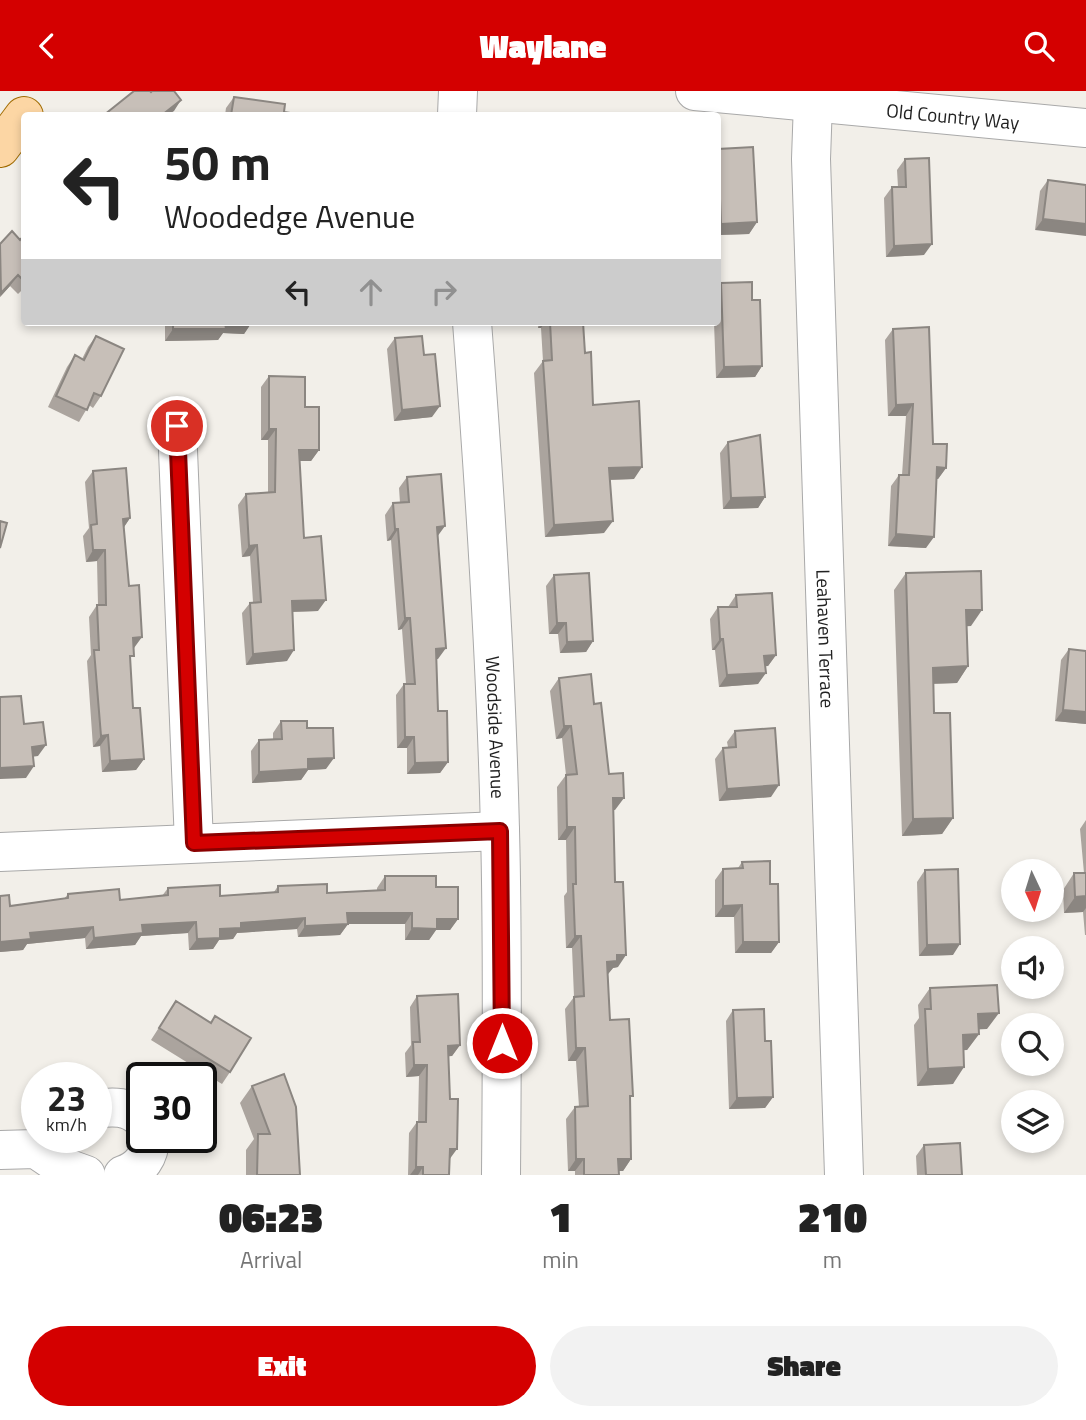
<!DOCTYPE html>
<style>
:root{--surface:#fff;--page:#f2f2f2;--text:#222;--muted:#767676;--accent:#d40000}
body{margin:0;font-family:"Titillium Web",sans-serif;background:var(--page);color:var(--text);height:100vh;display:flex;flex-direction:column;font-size:26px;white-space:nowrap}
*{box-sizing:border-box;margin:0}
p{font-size:23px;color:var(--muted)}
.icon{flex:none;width:38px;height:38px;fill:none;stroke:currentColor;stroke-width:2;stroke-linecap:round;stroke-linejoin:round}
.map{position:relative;height:1084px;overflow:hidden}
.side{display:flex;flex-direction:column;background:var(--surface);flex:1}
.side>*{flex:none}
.banner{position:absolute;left:21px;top:21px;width:700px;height:214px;border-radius:7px;box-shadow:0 4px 10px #0003;background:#fff;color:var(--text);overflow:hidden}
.needle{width:46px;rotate:176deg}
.tools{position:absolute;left:1001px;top:768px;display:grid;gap:14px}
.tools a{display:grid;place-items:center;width:63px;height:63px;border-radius:50%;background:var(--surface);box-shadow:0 4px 10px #0003;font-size:35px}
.speed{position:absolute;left:21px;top:971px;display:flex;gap:14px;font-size:35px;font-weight:700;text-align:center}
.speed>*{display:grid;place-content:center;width:91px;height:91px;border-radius:50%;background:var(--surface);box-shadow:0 4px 10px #0003;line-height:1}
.speed small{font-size:18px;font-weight:400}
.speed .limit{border:4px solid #111;border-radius:10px;background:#fff;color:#111}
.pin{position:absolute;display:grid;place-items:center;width:60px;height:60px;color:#fff;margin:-30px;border:4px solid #fff;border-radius:50%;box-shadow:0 2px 7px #0007}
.me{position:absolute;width:77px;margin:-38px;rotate:0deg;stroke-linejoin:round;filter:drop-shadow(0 0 5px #0008)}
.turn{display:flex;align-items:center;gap:24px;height:147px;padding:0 28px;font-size:32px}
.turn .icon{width:91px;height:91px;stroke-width:2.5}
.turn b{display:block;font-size:49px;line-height:60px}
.lanes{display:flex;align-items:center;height:66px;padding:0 28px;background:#0003;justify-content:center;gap:35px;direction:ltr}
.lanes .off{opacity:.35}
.eta{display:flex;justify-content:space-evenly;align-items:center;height:119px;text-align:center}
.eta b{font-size:42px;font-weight:800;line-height:49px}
.action{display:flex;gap:14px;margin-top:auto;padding:14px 28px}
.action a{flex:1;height:80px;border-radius:42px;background:var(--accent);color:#fff;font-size:28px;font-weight:800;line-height:80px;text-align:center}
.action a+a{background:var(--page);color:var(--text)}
header{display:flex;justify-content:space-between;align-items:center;height:91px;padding:0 28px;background:var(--accent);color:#fff;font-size:32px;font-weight:800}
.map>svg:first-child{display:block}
</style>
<header><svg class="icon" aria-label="back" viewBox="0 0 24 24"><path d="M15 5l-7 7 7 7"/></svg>Waylane<svg class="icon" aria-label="search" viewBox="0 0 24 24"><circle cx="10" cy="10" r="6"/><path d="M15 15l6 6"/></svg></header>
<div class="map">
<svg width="1086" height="1084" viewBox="0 0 1086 1084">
<rect width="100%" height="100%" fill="#f2efe9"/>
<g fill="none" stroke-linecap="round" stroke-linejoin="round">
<defs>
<g id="minor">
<path id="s1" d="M 695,0 L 1086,37"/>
<path id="s2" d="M 813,11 L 811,68 L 844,1084"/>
<path d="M 457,24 L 458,0"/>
<path id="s3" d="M 472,231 C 485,400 496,570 500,739 C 503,854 502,969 501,1084"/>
<path d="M 177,335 L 194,752"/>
<path d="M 0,761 L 500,740"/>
<path d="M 96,1018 C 113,1015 129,1015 142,1028"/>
<path d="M 0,1059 L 36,1058 L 61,1075 L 86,1084"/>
<path d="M 123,1084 C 141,1078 150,1065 150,1046"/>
</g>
<path id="major" d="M 0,57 L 24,25"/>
</defs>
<use href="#minor" stroke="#a9a9a9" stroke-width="40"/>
<use href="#major" stroke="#a06b00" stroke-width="40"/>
<use href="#minor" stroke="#fff" stroke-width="38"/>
<use href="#major" stroke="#fcd6a4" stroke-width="38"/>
</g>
<path fill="#aba49e" d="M 234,6 L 284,21 L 303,24 L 225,24 L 226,17 Z
M 718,58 L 757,131 L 749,143 L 718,144 Z
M 905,68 L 924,164 L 886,166 L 884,107 L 892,96 L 898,96 L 897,79 Z
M 1048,89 L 1086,94 L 1035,139 L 1040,100 Z
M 24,144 L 24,197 L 18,203 L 10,195 L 0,206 L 0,153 L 20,149 Z
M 721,192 L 752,209 L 762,275 L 755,286 L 716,287 L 714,231 L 718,231 L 718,196 Z
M 165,231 L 252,231 L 244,243 L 223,242 L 218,249 L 165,250 Z
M 538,231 L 583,231 L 585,262 L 593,314 L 634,388 L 610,389 L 604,442 L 545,446 L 534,282 L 543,270 L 541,237 L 538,237 Z
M 893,238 L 933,353 L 946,377 L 938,388 L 937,388 L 926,457 L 888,455 L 891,395 L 899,384 L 902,384 L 906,325 L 888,325 L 885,249 Z
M 96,245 L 101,305 L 93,317 L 89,314 L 79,331 L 48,316 L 67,276 L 75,264 L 82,268 L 88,256 Z
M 395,247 L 432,326 L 394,330 L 387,258 Z
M 269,285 L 305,316 L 319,359 L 311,370 L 299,370 L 304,447 L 318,520 L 293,521 L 287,570 L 246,574 L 242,522 L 250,512 L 253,511 L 250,465 L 242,466 L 238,414 L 246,403 L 268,402 L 268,349 L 261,349 L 261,296 Z
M 728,351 L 765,406 L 758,417 L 723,418 L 720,362 Z
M 93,380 L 130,427 L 124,436 L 133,557 L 130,570 L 133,617 L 144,668 L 136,679 L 102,681 L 100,655 L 93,656 L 87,570 L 91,564 L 89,526 L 97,514 L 98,514 L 97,470 L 86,471 L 83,445 L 89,437 L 85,391 Z
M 407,386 L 438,445 L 438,568 L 436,568 L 438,620 L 448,671 L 440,682 L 407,683 L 407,657 L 397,657 L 396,604 L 404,593 L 406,593 L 402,538 L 398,539 L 391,449 L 387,450 L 385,424 L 393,412 L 400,412 L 399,397 Z
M 906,482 L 971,535 L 967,535 L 968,575 L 957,592 L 933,593 L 934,622 L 953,727 L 942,743 L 902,745 L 894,499 Z
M 554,484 L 593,550 L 586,561 L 560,562 L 558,543 L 549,543 L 546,495 Z
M 736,504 L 776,564 L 768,575 L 765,575 L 758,593 L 719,596 L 715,559 L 712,559 L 710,528 L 718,516 L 728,516 Z
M 1069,558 L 1086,633 L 1055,630 L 1061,569 Z
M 559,587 L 594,613 L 609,683 L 615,719 L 613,719 L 618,876 L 613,877 L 608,883 L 610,929 L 630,1011 L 631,1068 L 623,1080 L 619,1080 L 619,1084 L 575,1084 L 575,1080 L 568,1080 L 566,1028 L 575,1016 L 579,1016 L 576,970 L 568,970 L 565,918 L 574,906 L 572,857 L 566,857 L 564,805 L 567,801 L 566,749 L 558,749 L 557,696 L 566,684 L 562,647 L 556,648 L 550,600 Z
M 281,630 L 307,637 L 326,678 L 308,679 L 301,689 L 252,692 L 251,660 L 259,649 L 273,648 L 273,642 Z
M 735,640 L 771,706 L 719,710 L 715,668 L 723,657 L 728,656 L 727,651 Z
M 1086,729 L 1086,844 L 1085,844 L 1083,821 L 1064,822 L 1063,799 L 1074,782 L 1084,782 L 1080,738 Z
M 742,771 L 770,793 L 779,851 L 771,862 L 735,862 L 734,826 L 715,826 L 715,789 L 723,778 L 738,777 Z
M 925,779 L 953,864 L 919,865 L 917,791 Z
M 385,785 L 436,796 L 458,828 L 450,839 L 436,839 L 429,849 L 405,849 L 405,833 L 348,833 L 340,844 L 298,846 L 297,838 L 237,842 L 233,848 L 219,849 L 213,858 L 189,859 L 188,842 L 141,845 L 135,854 L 86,858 L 85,847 L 27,853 L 23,859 L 0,861 L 0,805 L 10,815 L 64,808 L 68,803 L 120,809 L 162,805 L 168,797 L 220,805 L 274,801 L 278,795 L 327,802 L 377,800 L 377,797 Z
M 930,897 L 987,938 L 978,938 L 979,943 L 967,959 L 963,959 L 953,993 L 917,995 L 914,934 L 919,927 L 918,914 Z
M 417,905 L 460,954 L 452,965 L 448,965 L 449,1084 L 408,1084 L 409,1042 L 417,1031 L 418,1031 L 419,985 L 406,986 L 405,962 L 411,954 L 410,916 Z
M 176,910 L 211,932 L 230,981 L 222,993 L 151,949 Z
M 733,919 L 765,950 L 773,1006 L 765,1017 L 729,1018 L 726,930 Z
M 252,995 L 300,1084 L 246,1084 L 246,1059 L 254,1048 L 240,1012 Z
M 924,1054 L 962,1084 L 917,1084 L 916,1065 Z"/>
<path fill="#8b8681" d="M 181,9 L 174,20 L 168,24 L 162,24 Z
M 1043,128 L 1086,133 L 1086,145 L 1035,139 Z
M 757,131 L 749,143 L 718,144 L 718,138 L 721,133 Z
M 932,153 L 924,164 L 886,166 L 894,155 Z
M 18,184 L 10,195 L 0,206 L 1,202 Z
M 225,231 L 252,231 L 244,243 L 223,242 L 218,249 L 165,250 L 173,238 Z
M 543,231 L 545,231 L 541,237 L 538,237 Z
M 762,275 L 755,286 L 716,287 L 724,276 Z
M 913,313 L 906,325 L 888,325 L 896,314 Z
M 440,315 L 432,326 L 394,330 L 402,319 Z
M 269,338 L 276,338 L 268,349 L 261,349 Z
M 299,359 L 319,359 L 311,370 L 291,370 Z
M 642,376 L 634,388 L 601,389 L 609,377 Z
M 937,376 L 946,377 L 938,388 L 929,388 Z
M 765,406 L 758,417 L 723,418 L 731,407 Z
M 130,427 L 122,439 L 123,428 Z
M 613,430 L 604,442 L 545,446 L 554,434 Z
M 445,435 L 437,446 L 437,436 Z
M 395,438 L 398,438 L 391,449 L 387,450 Z
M 896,443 L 934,446 L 926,457 L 888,455 Z
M 257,454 L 250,465 L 242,466 L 249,455 Z
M 93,459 L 105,459 L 97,470 L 86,471 Z
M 326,509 L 318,520 L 285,521 L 292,510 Z
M 966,519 L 982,519 L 971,535 L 955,536 Z
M 405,527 L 410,527 L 402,538 L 398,539 Z
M 557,532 L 566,532 L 558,543 L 549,543 Z
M 142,546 L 134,557 L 133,547 Z
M 720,548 L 723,548 L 715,559 L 712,559 Z
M 593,550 L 586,561 L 560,562 L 567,551 Z
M 446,557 L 438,568 L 428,569 L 436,558 Z
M 294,559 L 287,570 L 246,574 L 253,563 Z
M 776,564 L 768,575 L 756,576 L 764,565 Z
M 968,575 L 957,592 L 921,593 L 933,577 Z
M 766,582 L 758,593 L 719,596 L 727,584 Z
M 1063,619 L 1086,621 L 1086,633 L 1055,630 Z
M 564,635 L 571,635 L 562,647 L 556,648 Z
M 108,644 L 100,655 L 93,656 L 101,645 Z
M 405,646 L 414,646 L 407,657 L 397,657 Z
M 46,654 L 38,665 L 24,667 L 32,656 Z
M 334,667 L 326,678 L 308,679 L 301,689 L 252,692 L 259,681 L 308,668 Z
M 144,668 L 136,679 L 102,681 L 110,670 Z
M 448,671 L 440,682 L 407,683 L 415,672 Z
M 34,675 L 26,687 L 0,688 L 0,677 Z
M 779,694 L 771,706 L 719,710 L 727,698 Z
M 613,707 L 624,707 L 615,719 L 604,720 Z
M 953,727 L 942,743 L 902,745 L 913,728 Z
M 567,736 L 575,736 L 566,749 L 558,749 Z
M 1086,805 L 1086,817 L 1083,821 L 1064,822 L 1075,806 Z
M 742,814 L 734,826 L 715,826 L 723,815 Z
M 347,822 L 412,822 L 405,833 L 348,833 L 340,844 L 298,846 L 305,835 Z
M 305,827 L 297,838 L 237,842 L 233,848 L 219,849 L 213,858 L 189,859 L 197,848 L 220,838 L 241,832 Z
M 437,828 L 458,828 L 450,839 L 436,839 L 429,849 L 405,849 L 412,837 Z
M 196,831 L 188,842 L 141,845 L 135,854 L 86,858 L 94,847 L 142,834 Z
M 93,836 L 85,847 L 27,853 L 23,859 L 0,861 L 0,851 L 30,842 Z
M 575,845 L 581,845 L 572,857 L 566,857 Z
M 743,851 L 779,851 L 771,862 L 735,862 Z
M 960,853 L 953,864 L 919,865 L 927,854 Z
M 617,864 L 626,864 L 618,876 L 613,877 L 608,883 L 598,883 L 607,871 Z
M 999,922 L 987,938 L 966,939 L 978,923 Z
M 979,943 L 967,959 L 951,960 L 963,944 Z
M 460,954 L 452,965 L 440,966 L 448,955 Z
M 576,957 L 585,957 L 576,970 L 568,970 Z
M 414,974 L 427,974 L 419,985 L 406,986 Z
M 964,976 L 953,993 L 917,995 L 928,978 Z
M 773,1006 L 765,1017 L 729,1018 L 737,1007 Z
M 450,1058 L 457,1058 L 449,1069 Z
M 576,1068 L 584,1068 L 575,1080 L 568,1080 Z
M 618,1068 L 631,1068 L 623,1080 L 609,1080 Z
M 416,1076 L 423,1076 L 418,1084 L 410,1084 Z"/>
<path fill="#c7bfb8" stroke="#8b8681" stroke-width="2" d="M 134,0 L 150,0 L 151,1 L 152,0 L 174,0 L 181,9 L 162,24 L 104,24 Z
M 234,6 L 285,13 L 284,21 L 303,24 L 231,24 Z
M 753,56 L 757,131 L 721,133 L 718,58 Z
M 929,67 L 932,153 L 894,155 L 892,96 L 906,96 L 905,68 Z
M 1048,89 L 1086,94 L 1086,133 L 1043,128 Z
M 12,140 L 20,149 L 24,144 L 24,190 L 18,184 L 1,202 L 0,153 Z
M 752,191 L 752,209 L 760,209 L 762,275 L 724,276 L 721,192 Z
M 173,231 L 225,231 L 226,238 L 173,238 Z
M 550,231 L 583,231 L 585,262 L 591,261 L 593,314 L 639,310 L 642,376 L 609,377 L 613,430 L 554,434 L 543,270 L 552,269 Z
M 929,236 L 933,353 L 947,353 L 946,377 L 937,376 L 934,446 L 896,443 L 899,384 L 909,384 L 913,313 L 896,314 L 893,238 Z
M 96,245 L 124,258 L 101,305 L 94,302 L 87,319 L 56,305 L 75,264 L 84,269 Z
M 422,245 L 424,264 L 435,263 L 440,315 L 402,319 L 395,247 Z
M 269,285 L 305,286 L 305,316 L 319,316 L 319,359 L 299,359 L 304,447 L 321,445 L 326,509 L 292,510 L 294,559 L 253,563 L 250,512 L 261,511 L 257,454 L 249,455 L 246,403 L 275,401 L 276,338 L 269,338 Z
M 760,344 L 765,406 L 731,407 L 728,351 Z
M 126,377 L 130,427 L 123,428 L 129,495 L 139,494 L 142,546 L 133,547 L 134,565 L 130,565 L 133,617 L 140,617 L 144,668 L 110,670 L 108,644 L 101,645 L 94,559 L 99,559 L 97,514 L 106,514 L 105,459 L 93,459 L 91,434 L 97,433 L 93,380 Z
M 441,383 L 445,435 L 437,436 L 446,557 L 436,558 L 438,620 L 447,620 L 448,671 L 415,672 L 414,646 L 405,646 L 404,593 L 415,593 L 410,527 L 405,527 L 398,438 L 395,438 L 393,412 L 409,411 L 407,386 Z
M 0,430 L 7,432 L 0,457 Z
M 981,480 L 982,519 L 966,519 L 968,575 L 933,577 L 934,622 L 950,622 L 953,727 L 913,728 L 906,482 Z
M 589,482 L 593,550 L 567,551 L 566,532 L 557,532 L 554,484 Z
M 772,502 L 776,564 L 764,565 L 766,582 L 727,584 L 723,548 L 720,548 L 718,516 L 737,516 L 736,504 Z
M 1069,558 L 1086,560 L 1086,621 L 1063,619 Z
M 591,583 L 594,613 L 601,612 L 609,683 L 623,682 L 624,707 L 613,707 L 615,791 L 623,791 L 626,864 L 617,864 L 617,870 L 607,871 L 610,929 L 629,928 L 633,1005 L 630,1005 L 631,1068 L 618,1068 L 619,1084 L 584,1084 L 584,1068 L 576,1068 L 575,1016 L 588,1015 L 585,957 L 576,957 L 574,906 L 584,905 L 581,845 L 575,845 L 573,793 L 576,793 L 575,736 L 567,736 L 566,684 L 577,683 L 571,635 L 564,635 L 559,587 Z
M 21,605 L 24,633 L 43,631 L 46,654 L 32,656 L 34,675 L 0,677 L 0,606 Z
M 281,630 L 307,630 L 307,637 L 333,637 L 334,667 L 308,668 L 308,678 L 259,681 L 259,649 L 282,648 Z
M 775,637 L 779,694 L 727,698 L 723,657 L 736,656 L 735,640 Z
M 770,770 L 770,793 L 778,793 L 779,851 L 743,851 L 742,814 L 723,815 L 723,778 L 743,777 L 742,771 Z
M 958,778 L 960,853 L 927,854 L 925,779 Z
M 1074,782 L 1086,782 L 1086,805 L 1075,806 Z
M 385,785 L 436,785 L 436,796 L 458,796 L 458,828 L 437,828 L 437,838 L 412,837 L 412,822 L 347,822 L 348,833 L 305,835 L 305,827 L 241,832 L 241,837 L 220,838 L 220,847 L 197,848 L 196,831 L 142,834 L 143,842 L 94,847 L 93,836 L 30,842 L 31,848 L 0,851 L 0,805 L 9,804 L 10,815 L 68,807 L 68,803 L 119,798 L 120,809 L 168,804 L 168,797 L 220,794 L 220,805 L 278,801 L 278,795 L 327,793 L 327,802 L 385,799 Z
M 997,894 L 999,922 L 978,923 L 979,943 L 963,944 L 964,976 L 928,978 L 925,918 L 931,918 L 930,897 Z
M 458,903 L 460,954 L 448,955 L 450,1008 L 458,1008 L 457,1058 L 450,1058 L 449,1084 L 423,1084 L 423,1076 L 416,1076 L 417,1031 L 426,1031 L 427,974 L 414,974 L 413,951 L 420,951 L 417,905 Z
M 176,910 L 211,932 L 215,925 L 251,947 L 230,981 L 159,937 Z
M 764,918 L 765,950 L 771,950 L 773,1006 L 737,1007 L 733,919 Z
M 284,983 L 296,1016 L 300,1084 L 257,1084 L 258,1043 L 270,1043 L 252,995 Z
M 960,1052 L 962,1084 L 926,1084 L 924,1054 Z"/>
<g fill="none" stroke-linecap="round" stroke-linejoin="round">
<defs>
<path id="route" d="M 177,335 L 194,752 L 500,740 L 502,952"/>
</defs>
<use href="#route" stroke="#8a0000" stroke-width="18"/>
<use href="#route" stroke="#d40000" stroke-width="12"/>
</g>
<g text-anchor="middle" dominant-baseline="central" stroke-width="6" stroke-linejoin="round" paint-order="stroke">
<g font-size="19" fill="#222" stroke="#fff">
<text stroke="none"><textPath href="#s1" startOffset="259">Old Country Way</textPath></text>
<text stroke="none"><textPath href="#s2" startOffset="537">Leahaven Terrace</textPath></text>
<text stroke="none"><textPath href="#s3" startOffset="406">Woodside Avenue</textPath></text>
</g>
</g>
</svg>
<div class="tools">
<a><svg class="needle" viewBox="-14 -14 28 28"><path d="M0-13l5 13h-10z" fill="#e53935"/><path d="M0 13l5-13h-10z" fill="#767676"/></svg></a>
<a><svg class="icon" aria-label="sound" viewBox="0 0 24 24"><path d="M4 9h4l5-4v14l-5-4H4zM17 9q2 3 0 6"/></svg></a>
<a><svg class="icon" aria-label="search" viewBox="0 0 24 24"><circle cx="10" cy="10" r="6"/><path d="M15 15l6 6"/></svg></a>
<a><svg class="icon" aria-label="layers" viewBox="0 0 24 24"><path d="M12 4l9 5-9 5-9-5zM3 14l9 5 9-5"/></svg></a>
</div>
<div class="speed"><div>23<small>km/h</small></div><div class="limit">30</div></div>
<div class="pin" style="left:177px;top:335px;background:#d93025"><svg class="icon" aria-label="arrive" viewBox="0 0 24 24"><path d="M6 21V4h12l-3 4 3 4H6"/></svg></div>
<svg class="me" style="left:502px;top:952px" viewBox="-20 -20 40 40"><circle r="17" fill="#d40000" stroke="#fff" stroke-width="3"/><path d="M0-11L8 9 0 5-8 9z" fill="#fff"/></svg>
<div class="banner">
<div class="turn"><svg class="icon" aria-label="left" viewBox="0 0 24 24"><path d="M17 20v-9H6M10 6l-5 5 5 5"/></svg><div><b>50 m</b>Woodedge Avenue</div></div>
<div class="lanes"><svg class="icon" aria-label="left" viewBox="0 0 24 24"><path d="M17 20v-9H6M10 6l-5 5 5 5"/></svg><svg class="icon off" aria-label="ahead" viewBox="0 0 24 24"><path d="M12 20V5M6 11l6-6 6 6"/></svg><svg class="icon off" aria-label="right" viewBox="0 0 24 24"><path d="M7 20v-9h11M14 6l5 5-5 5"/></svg></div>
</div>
</div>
<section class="side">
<div class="eta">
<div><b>06:23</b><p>Arrival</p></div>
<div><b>1</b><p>min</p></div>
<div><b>210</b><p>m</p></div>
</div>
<div class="action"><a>Exit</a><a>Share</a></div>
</section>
